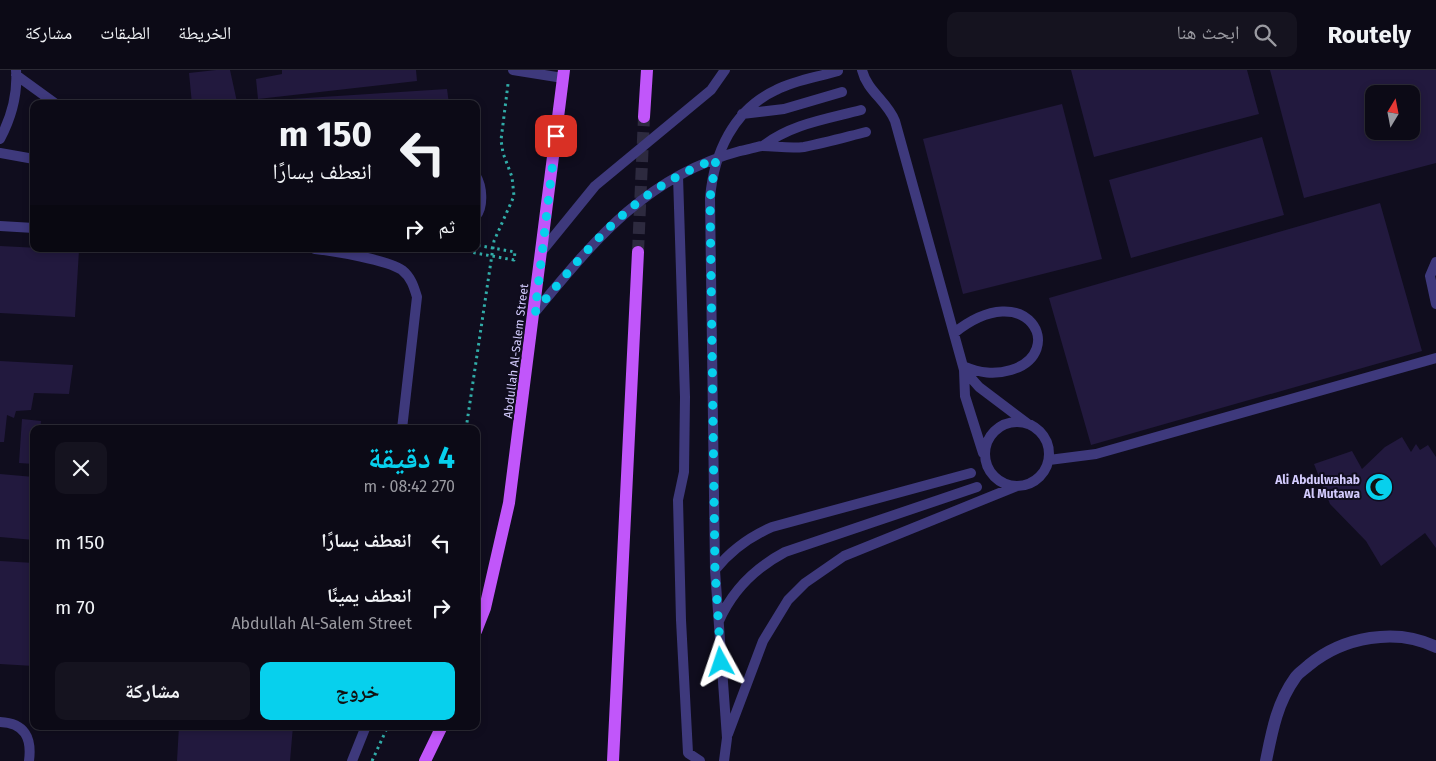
<!DOCTYPE html>
<html lang="ar">
<meta charset="utf-8">
<style>
:root{--surface:#0c0a16;--page:#15131f;--text:#f1f3f6;--muted:#9a9aa1;--line:#2c2b35;--accent:#07d0ed}
body{margin:0;font-family:"Fira Sans","Noto Naskh Arabic",sans-serif;background:var(--page);color:var(--text);direction:rtl;height:100vh;display:flex;flex-direction:column;font-size:19px;white-space:nowrap}
*{box-sizing:border-box;margin:0}
p{font-size:16px;color:var(--muted)}
.icon{flex:none;width:28px;height:28px;fill:none;stroke:currentColor;stroke-width:2;stroke-linecap:round;stroke-linejoin:round}
.map{position:relative;flex:1;overflow:hidden;direction:ltr}
.drawer{position:absolute;left:30px;top:355px;width:450px;height:305px;display:flex;flex-direction:column;background:var(--surface);border-radius:10px;box-shadow:0 2px 8px #0003,0 0 0 1px var(--line);direction:rtl}
.drawer>*{flex:none}
.guide{position:absolute;left:30px;top:30px;width:450px;height:152px;border-radius:10px;box-shadow:0 2px 8px #0003,0 0 0 1px var(--line);direction:rtl;background:#0c0a16;color:var(--text);overflow:hidden}
.needle{width:32px;rotate:10deg}
.fabs{position:absolute;left:1365px;top:15px;display:grid;gap:10px}
.fabs a{display:grid;place-items:center;width:55px;height:55px;border-radius:10px;background:var(--surface);box-shadow:0 2px 8px #0003,0 0 0 1px var(--line);font-size:25px}
.pin{position:absolute;display:grid;place-items:center;width:42px;height:42px;color:#fff;margin:-21px;border-radius:10px;box-shadow:0 2px 8px #0006}
.me{position:absolute;width:55px;margin:-28px;rotate:355deg;stroke-linejoin:round;filter:drop-shadow(0 0 4px #0008)}
.turn{display:flex;align-items:center;gap:18px;height:105px;padding:0 25px;font-size:22px}
.turn .icon{width:65px;height:65px;stroke-width:2.5}
.turn b{display:block;font-size:35px;line-height:42px}
.then{display:flex;align-items:center;height:48px;padding:0 25px;background:#0003;gap:10px;font-size:19px}
.round{display:grid;place-items:center;flex:none;width:52px;height:52px;border-radius:10px;background:var(--page)}
.headline{display:flex;align-items:center;justify-content:space-between;height:85px;padding:0 25px}
h1{font-size:30px;font-weight:700;line-height:38px;color:var(--accent)}
.primary-button{display:flex;gap:10px;margin-top:auto;padding:10px 25px}
.primary-button a{flex:1;height:58px;border-radius:10px;background:var(--accent);color:#111;font-size:20px;font-weight:700;line-height:58px;text-align:center}
.primary-button a+a{background:var(--page);color:var(--text)}
ul{padding:0;list-style:none}
li{display:flex;align-items:center;gap:15px;height:65px;padding:0 25px}
li div{flex:1}
li b{display:block;font-size:19px}
li em{font-style:normal}
header{display:flex;align-items:center;gap:30px;box-sizing:border-box;height:70px;padding:0 25px;background:var(--surface);border-bottom:1px solid var(--line)}
header strong{font-size:24px}
nav{display:flex;gap:28px;margin-inline-start:auto;font-size:18px}
.search{width:350px;height:45px;background:var(--page);display:flex;align-items:center;gap:12px;box-sizing:border-box;padding:0 18px;border-radius:10px;color:var(--muted);font-size:19px}
.map>svg:first-child{display:block}
</style>
<header>
<strong>Routely</strong>
<div class="search"><svg class="icon" aria-label="search" viewBox="0 0 24 24"><circle cx="10" cy="10" r="6"/><path d="M15 15l6 6"/></svg>ابحث هنا</div>
<nav><a>الخريطة</a><a>الطبقات</a><a>مشاركة</a></nav>
</header>
<div class="map">
<svg width="1436" height="691" viewBox="0 0 1436 691">
<rect width="100%" height="100%" fill="#100d1e"/>
<path fill="#22193e" fill-rule="evenodd" d="M 216,0 L 230,0 L 237,32 L 192,34 L 189,3 Z
M 282,0 L 416,0 L 417,11 L 258,29 L 256,9 L 282,4 Z
M 1071,0 L 1247,0 L 1259,44 L 1094,87 Z
M 1270,0 L 1436,0 L 1436,93 L 1304,128 ZM 1374,24 L 1411,24 L 1411,61 L 1374,61 Z
M 447,19 L 449,34 L 275,34 L 275,30 Z
M 1062,34 L 1102,189 L 963,224 L 923,69 Z
M 1262,67 L 1284,145 L 1131,188 L 1109,110 Z
M 1380,133 L 1422,281 L 1091,375 L 1049,228 Z
M 0,176 L 79,180 L 75,247 L 0,243 Z
M 0,291 L 73,295 L 69,324 L 34,323 L 31,340 L 16,341 L 14,348 L 7,345 L 4,372 L 0,372 Z
M 22,349 L 41,351 L 40,359 L 34,359 L 34,394 L 19,393 Z
M 419,355 L 441,358 L 441,359 L 419,359 Z
M 1402,367 L 1411,382 L 1416,374 L 1420,380 L 1428,375 L 1436,387 L 1436,478 L 1425,463 L 1381,496 L 1366,471 L 1330,434 L 1314,394 L 1352,381 L 1362,399 L 1385,377 Z
M 0,404 L 34,407 L 34,470 L 0,467 Z
M 0,491 L 34,493 L 34,596 L 0,594 Z
M 179,656 L 293,656 L 290,691 L 177,691 Z"/>
<g fill="none" stroke-linecap="round" stroke-linejoin="round">
<path stroke="#2d2a3f" stroke-width="12" stroke-dasharray="12 6" stroke-linecap="butt" d="M 638,182 L 644,47"/>
<path stroke="#31aca8" stroke-width="3" stroke-dasharray="2.5 4" stroke-linecap="butt" d="M 471,179 L 470,182 L 514,190 L 515,182 L 476,175
M 466,359 L 494,171 L 514,126 L 512,107 L 503,83 L 501,70 L 508,14
M 372,691 L 388,656"/>
<path stroke="#3e397c" stroke-width="10" d="M 513,0 L 563,8
M 862,0 C 867,21 887,31 895,51 L 964,300 L 979,317 L 1028,354
M 16,5 L 56,34
M 742,44 L 784,39 L 842,22
M 0,69 C 11,48 18,25 16,0
M 763,76 C 791,54 827,49 861,40
M 0,83 L 34,89
M 476,106 C 482,116 484,136 476,146
M 678,106 L 685,327 L 684,402 L 678,430 L 681,550 L 688,683 L 700,691
M 0,156 L 34,158
M 315,179 C 334,181 388,190 402,200 C 411,207 414,217 417,227 L 402,359
M 542,181 L 595,116 L 711,20 L 725,0
M 1436,192 L 1430,206 L 1436,234
M 535,242 C 594,171 646,106 740,81 C 747,80 755,77 762,76 C 776,76 789,79 804,77 C 825,73 846,67 866,62
M 954,263 C 1028,204 1068,283 1011,300 C 994,305 980,303 963,296
M 964,300 L 965,326 L 983,383
M985 384a32 32 0 1 1 64 0a32 32 0 1 1-64 0Z
M 1049,390 L 1096,384 L 1436,288
M 715,500 C 731,480 749,467 772,457 L 971,403
M 719,551 C 733,519 755,498 785,482 L 977,417
M 0,652 C 25,653 32,668 29,691
M 728,664 L 763,571 L 788,530 L 805,513 L 844,486 L 1017,416
M 352,691 L 366,656
M 724,691 L 727,668 L 715,500 L 710,128 C 714,83 733,40 776,20 C 795,10 818,7 838,1"/>
<path stroke="#3e397c" stroke-width="12" d="M 1266,691 C 1272,661 1277,633 1295,608 C 1298,603 1305,599 1309,595 C 1343,567 1396,557 1436,577"/>
<path stroke="#c156fa" stroke-width="12" d="M 644,47 L 647,0
M 476,561 L 485,538 L 509,433 L 564,0
M 425,691 L 442,656
M 613,691 L 638,182"/>
</g>
<g fill="none" stroke-linecap="round" stroke-linejoin="round">
<path stroke="#07d0ed" stroke-width="9" stroke-dasharray="0 16.2" d="M 556,66 L 535,242 C 591,175 631,121 716,89 L 710,128 L 715,500 L 721,592"/>
</g>
<defs>
<symbol id="mosque-disc" viewBox="-11 -11 22 22"><circle r="9.5" fill="#07d0ed" stroke="#100d1e"/><path d="M3.5-4.9A6 6 0 1 0 3.5 4.9A5 5 0 1 1 3.5-4.9Z" fill="#111"/></symbol>
</defs>
<g fill-rule="evenodd">
<use href="#mosque-disc" x="1363" y="401" width="32" height="32"/>
</g>
<g text-anchor="middle" dominant-baseline="central" stroke-width="4" stroke-linejoin="round" paint-order="stroke">
<g font-size="12" fill="#d3cbfd" stroke="#100d1e">
<text transform="translate(516 281) rotate(-83)">Abdullah Al-Salem Street</text>
</g>
<g font-size="12" font-weight="bold" fill="#d3cbfd" stroke="#100d1e" text-anchor="end">
<text x="1360" y="410">Ali Abdulwahab<tspan x="1360" dy="14">Al Mutawa</tspan></text>
</g>
</g>
</svg>
<div class="fabs">
<a><svg class="needle" viewBox="-14 -14 28 28"><path d="M0-13l5 13h-10z" fill="#e53935"/><path d="M0 13l5-13h-10z" fill="#9a9aa1"/></svg></a>
</div>
<div class="pin" style="left:556px;top:66px;background:#d93025"><svg class="icon" aria-label="arrive" viewBox="0 0 24 24"><path d="M6 21V4h12l-3 4 3 4H6"/></svg></div>
<svg class="me" style="left:721px;top:592px" viewBox="-20 -20 40 40"><path d="M0-17L14 15 0 8-14 15z" fill="#07d0ed" stroke="#fff" stroke-width="4"/></svg>
<div class="guide">
<div class="turn"><svg class="icon" aria-label="left" viewBox="0 0 24 24"><path d="M17 20v-9H6M10 6l-5 5 5 5"/></svg><div><b>150 m</b>انعطف يسارًا</div></div>
<div class="then">ثم<svg class="icon" aria-label="right" viewBox="0 0 24 24"><path d="M7 20v-9h11M14 6l5 5-5 5"/></svg></div>
</div>
<section class="drawer">
<div class="headline"><div><h1>4 دقيقة</h1><p>270 m · 08:42</p></div><a class="round"><svg class="icon" aria-label="close" viewBox="0 0 24 24"><path d="M6 6l12 12M18 6L6 18"/></svg></a></div>
<ul>
<li><svg class="icon" aria-label="left" viewBox="0 0 24 24"><path d="M17 20v-9H6M10 6l-5 5 5 5"/></svg><div><b>انعطف يسارًا</b></div><em>150 m</em></li>
<li><svg class="icon" aria-label="right" viewBox="0 0 24 24"><path d="M7 20v-9h11M14 6l5 5-5 5"/></svg><div><b>انعطف يمينًا</b><p>Abdullah Al-Salem Street</p></div><em>70 m</em></li>
</ul>
<div class="primary-button"><a>خروج</a><a>مشاركة</a></div>
</section>
</div>
